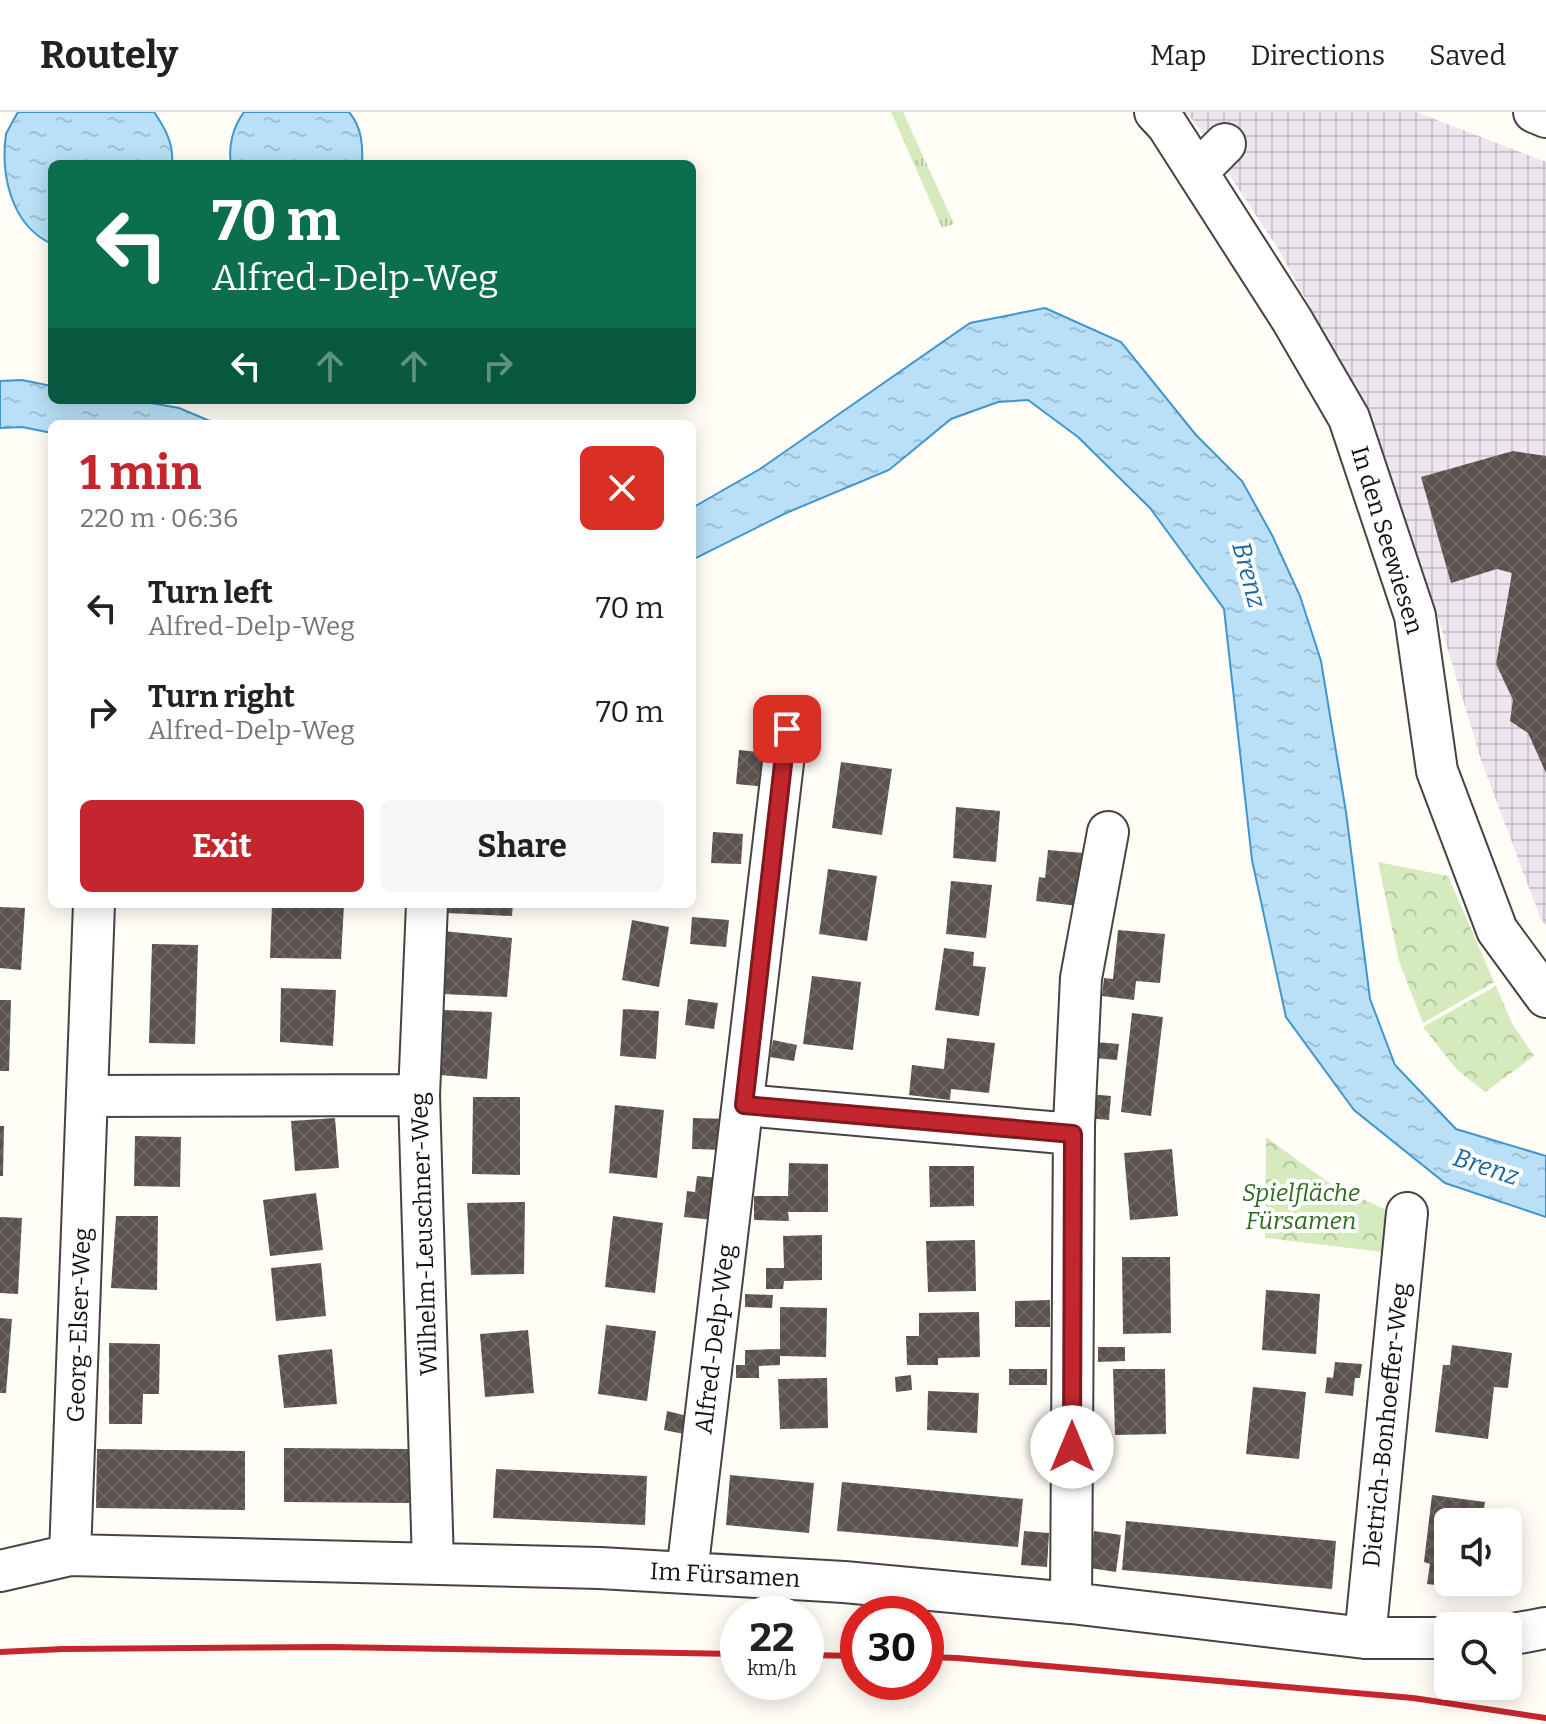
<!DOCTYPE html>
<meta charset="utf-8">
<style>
:root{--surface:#fff;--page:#f6f6f6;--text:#222;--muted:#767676;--line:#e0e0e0;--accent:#c4262e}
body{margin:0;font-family:Bitter,serif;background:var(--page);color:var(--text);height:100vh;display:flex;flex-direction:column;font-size:30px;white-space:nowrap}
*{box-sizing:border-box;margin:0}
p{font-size:26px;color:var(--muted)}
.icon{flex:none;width:44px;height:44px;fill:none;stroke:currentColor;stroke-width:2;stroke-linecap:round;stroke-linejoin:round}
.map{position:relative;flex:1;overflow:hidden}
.side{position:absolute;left:48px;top:308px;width:648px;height:488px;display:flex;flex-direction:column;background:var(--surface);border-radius:12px;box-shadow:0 4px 20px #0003}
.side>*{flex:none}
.hud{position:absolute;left:48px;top:48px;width:648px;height:244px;border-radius:12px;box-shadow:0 4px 20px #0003;background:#0b6e4f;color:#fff;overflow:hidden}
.controls{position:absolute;left:1434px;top:1396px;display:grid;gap:16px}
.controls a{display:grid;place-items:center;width:88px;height:88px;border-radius:12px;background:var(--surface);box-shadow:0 4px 20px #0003;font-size:40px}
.speed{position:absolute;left:720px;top:1484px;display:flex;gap:16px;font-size:40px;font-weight:700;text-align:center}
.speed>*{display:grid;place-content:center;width:104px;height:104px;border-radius:50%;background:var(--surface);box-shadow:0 4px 20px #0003;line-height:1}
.speed small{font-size:20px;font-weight:400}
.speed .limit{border:12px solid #d22;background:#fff;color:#111}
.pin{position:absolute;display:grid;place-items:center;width:68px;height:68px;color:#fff;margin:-34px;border-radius:16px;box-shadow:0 4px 12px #0006}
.me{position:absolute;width:88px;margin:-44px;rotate:0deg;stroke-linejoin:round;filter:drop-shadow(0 0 6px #0008)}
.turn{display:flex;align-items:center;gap:28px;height:168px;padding:0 32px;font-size:36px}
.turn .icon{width:104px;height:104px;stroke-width:2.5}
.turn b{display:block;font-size:56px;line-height:68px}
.lanes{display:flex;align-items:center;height:76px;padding:0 32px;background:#0003;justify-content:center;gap:40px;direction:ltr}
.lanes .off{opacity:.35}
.round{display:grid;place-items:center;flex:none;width:84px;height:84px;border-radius:12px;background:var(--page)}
.headline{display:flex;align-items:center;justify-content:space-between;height:136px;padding:0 32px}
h1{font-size:48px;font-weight:700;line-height:60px;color:var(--accent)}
.action{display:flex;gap:16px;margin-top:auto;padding:16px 32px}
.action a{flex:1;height:92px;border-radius:12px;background:var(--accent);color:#fff;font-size:32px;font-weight:700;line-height:92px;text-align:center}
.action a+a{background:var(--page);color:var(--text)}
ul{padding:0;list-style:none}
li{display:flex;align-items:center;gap:24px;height:104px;padding:0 32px}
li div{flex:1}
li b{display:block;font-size:30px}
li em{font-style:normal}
header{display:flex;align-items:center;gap:48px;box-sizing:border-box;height:112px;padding:0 40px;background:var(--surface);border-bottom:2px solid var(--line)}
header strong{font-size:38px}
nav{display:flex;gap:44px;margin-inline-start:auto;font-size:28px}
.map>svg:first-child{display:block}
</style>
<header>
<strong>Routely</strong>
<nav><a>Map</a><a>Directions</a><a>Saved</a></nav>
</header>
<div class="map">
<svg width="1546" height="1612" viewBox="0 0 1546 1612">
<defs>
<pattern id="industrial-grid" width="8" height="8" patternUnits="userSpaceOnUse" patternTransform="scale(2)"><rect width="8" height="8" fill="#eee6ef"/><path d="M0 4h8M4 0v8" fill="none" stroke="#cbc4cc"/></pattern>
<pattern id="grass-tufts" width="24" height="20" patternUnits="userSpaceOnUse" patternTransform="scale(2)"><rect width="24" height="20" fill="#d5ebbd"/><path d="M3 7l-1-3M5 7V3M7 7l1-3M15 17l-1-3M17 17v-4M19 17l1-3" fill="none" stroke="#b6c8a1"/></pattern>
<pattern id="park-crowns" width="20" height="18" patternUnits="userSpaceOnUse" patternTransform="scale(2)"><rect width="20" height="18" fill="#d5ebbd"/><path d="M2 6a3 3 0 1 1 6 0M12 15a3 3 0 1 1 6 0" fill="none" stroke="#b6c8a1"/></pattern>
<pattern id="water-ripples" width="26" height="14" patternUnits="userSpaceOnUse" patternTransform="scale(2)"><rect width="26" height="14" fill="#b9e0f7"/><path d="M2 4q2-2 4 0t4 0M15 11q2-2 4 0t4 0" fill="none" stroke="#9ebfd3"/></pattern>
<pattern id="building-cross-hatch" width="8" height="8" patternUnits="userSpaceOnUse" patternTransform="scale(2)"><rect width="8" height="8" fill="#5a524d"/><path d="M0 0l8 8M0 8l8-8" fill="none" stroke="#6d6662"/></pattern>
</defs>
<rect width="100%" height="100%" fill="#fffdf5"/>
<path fill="url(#industrial-grid)" d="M 1185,0 L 1416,0 L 1546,50 L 1546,814 L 1540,805 L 1481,648 L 1438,505 L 1371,308 L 1279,138 L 1194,9 Z"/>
<path fill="url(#grass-tufts)" d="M 891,0 L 903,0 L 954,112 L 942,116 Z"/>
<path fill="url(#park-crowns)" d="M 1378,750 L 1448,764 L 1494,870 L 1423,911 L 1399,849 Z
M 1496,874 L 1512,911 L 1534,944 L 1485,980 L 1457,958 L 1423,915 Z
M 1266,1025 L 1332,1073 L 1395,1102 L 1391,1141 L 1265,1126 Z"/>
<path fill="url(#water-ripples)" stroke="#3f96cf" stroke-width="2" d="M 18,0 L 154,0 C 165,16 174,32 172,52 L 52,52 L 52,132 C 12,114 0,64 6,22 C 10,14 14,7 18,0 Z
M 244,0 L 349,0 C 362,15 363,34 362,52 L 231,52 C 228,34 233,15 244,0 Z
M 1045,196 L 1121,230 L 1196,323 L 1242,369 L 1272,423 L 1300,484 L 1321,549 L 1346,700 L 1370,887 L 1395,953 L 1456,1017 L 1546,1044 L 1546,1105 L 1445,1071 L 1354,998 L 1286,905 L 1252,748 L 1224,497 L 1150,396 L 1078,325 L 1028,288 L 998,290 L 951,307 L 889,358 L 786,401 L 692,448 L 692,396 L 760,357 L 970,211 Z
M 22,268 L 52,274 L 52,288 L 134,288 L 179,296 L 217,312 L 52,312 L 52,321 L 22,315 L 0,316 L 0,269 Z"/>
<path fill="url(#building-cross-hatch)" d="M 1513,339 L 1546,344 L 1546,661 L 1528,621 L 1510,609 L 1513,588 L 1496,552 L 1512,461 L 1497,457 L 1451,471 L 1421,365 Z
M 739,638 L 770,641 L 767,675 L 736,672 Z
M 841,650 L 892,657 L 882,723 L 832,716 Z
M 956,695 L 1000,699 L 996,750 L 953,746 Z
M 713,720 L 743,722 L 741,752 L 711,751 Z
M 1048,738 L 1084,741 L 1078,794 L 1036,789 L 1039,765 L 1045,766 Z
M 828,757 L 877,764 L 867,829 L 819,822 Z
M 951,769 L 992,773 L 986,826 L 946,822 Z
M 272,792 L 344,792 L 341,847 L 270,846 Z
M 448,792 L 513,792 L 512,804 L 447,801 Z
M 0,795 L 25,796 L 21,858 L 0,856 Z
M 692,805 L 729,808 L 726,835 L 690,832 Z
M 632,808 L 669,815 L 659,875 L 622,868 Z
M 1118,818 L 1165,822 L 1160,871 L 1136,869 L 1134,888 L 1102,884 L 1104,866 L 1113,867 Z
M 443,819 L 512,826 L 507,885 L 442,882 Z
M 152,832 L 198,833 L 195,932 L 149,931 Z
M 944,836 L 974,840 L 973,854 L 986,855 L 979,904 L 935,898 Z
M 812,864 L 861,870 L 853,938 L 803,932 Z
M 281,876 L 336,878 L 333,934 L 280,930 Z
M 688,887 L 718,891 L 714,917 L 685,913 Z
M 0,888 L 11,888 L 9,959 L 0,959 Z
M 623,897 L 659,899 L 656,947 L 620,944 Z
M 444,898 L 492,900 L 487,967 L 440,963 Z
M 1132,901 L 1163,905 L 1151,1004 L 1121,1000 Z
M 947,926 L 995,931 L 989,981 L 951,977 L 950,988 L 909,983 L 912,953 L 944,957 Z
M 773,928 L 797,933 L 794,949 L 770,945 Z
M 1096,930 L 1119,932 L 1117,948 L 1094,946 Z
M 1089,982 L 1111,984 L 1109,1008 L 1086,1006 Z
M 473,985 L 520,985 L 520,1063 L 472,1062 Z
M 615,993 L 664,998 L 657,1066 L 609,1061 Z
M 335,1006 L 339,1056 L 295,1059 L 291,1009 Z
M 693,1006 L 728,1007 L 727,1038 L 692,1037 Z
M 0,1014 L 4,1014 L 3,1064 L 0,1064 Z
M 135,1024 L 181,1025 L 180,1075 L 134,1074 Z
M 1172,1037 L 1178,1104 L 1130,1108 L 1124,1041 Z
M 789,1051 L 828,1052 L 828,1100 L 788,1100 L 789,1109 L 754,1108 L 754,1084 L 788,1084 Z
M 929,1054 L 974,1054 L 974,1094 L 930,1095 Z
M 697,1064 L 719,1066 L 714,1108 L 684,1105 L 687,1079 L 695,1080 Z
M 316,1081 L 323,1138 L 270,1144 L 263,1088 Z
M 525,1090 L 524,1162 L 471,1163 L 467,1091 Z
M 116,1104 L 158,1104 L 157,1178 L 111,1176 Z
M 613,1104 L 663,1111 L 655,1181 L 605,1175 Z
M 0,1105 L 22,1106 L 18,1182 L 0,1181 Z
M 822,1123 L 822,1168 L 784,1169 L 783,1177 L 766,1177 L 766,1156 L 784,1156 L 783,1124 Z
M 975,1128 L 976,1179 L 928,1180 L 926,1129 Z
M 1122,1145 L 1170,1145 L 1171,1221 L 1123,1222 Z
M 321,1151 L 326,1204 L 276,1209 L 271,1156 Z
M 1266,1178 L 1320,1182 L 1316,1242 L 1262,1238 Z
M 745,1182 L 773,1183 L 772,1196 L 745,1195 Z
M 1050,1188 L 1050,1215 L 1015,1215 L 1015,1189 Z
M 780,1195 L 827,1196 L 826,1245 L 780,1244 L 780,1253 L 759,1254 L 759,1266 L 736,1266 L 736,1253 L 745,1253 L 745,1238 L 780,1237 Z
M 979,1200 L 980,1245 L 938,1246 L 938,1253 L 907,1253 L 906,1224 L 919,1224 L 919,1201 Z
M 0,1206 L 12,1207 L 6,1281 L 0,1281 Z
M 606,1213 L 656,1219 L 647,1289 L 598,1282 Z
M 528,1218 L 534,1281 L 485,1285 L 480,1222 Z
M 109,1231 L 160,1232 L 159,1282 L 143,1282 L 142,1312 L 109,1312 Z
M 1452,1233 L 1512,1241 L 1508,1276 L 1494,1275 L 1488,1327 L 1435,1320 L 1443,1253 L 1450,1253 Z
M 1098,1235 L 1125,1235 L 1125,1249 L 1098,1250 Z
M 332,1237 L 337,1292 L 284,1296 L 278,1243 Z
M 1335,1250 L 1362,1252 L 1360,1266 L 1355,1266 L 1353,1284 L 1325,1281 L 1327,1265 L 1333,1266 Z
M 1009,1257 L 1047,1257 L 1047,1273 L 1009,1273 Z
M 1113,1257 L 1165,1257 L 1166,1322 L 1115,1323 Z
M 911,1263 L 912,1278 L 896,1280 L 895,1265 Z
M 827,1266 L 828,1316 L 780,1317 L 778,1267 Z
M 1253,1275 L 1306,1280 L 1299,1347 L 1246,1342 Z
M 928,1279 L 979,1281 L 977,1321 L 927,1318 Z
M 667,1299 L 692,1305 L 689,1323 L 664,1318 Z
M 284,1336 L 410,1337 L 409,1391 L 284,1390 Z
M 97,1337 L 245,1339 L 245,1398 L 96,1396 Z
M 496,1357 L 647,1364 L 645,1413 L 493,1406 Z
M 730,1363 L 814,1371 L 809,1421 L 726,1413 Z
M 842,1370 L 1023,1387 L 1018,1435 L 837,1419 Z
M 1432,1383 L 1485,1390 L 1482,1410 L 1448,1410 L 1448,1470 L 1488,1470 L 1487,1479 L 1427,1472 L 1430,1452 L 1424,1450 Z
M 1126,1409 L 1336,1429 L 1332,1477 L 1122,1458 Z
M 1024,1419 L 1049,1421 L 1047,1455 L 1021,1453 Z
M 1094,1419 L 1121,1423 L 1116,1460 L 1090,1456 Z"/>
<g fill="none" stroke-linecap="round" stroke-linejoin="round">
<defs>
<path id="minor" d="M 1155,0 L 1167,13 L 1292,208 L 1349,306 L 1415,504 L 1437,659 L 1497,818 L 1546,885
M 1534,0 L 1546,5
M 1197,60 L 1225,32
M 427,792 L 419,983 L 433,1452
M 88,984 L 419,983
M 744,993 L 1073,1022
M 70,1443 L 94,792
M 0,1459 L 70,1443 L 600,1456 L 844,1470 L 1071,1491 L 1365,1526 L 1448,1526
M 687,1461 L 787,617
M 1071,1491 L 1074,1013 L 1081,866 L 1108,720
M 1508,1523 L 1546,1516
M 1365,1526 L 1407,1101"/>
</defs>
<use href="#minor" stroke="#444" stroke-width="44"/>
<use href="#minor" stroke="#fff" stroke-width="40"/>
<path stroke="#c4262e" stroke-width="6" d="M 0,1540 L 63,1537 L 332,1535 L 738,1542
M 806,1543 L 858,1544
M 926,1545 L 957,1546 L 1413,1586 L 1546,1606"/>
</g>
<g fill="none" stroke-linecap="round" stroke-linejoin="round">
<defs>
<path id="route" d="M 787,617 L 744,993 L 1073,1022 L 1072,1335"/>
</defs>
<use href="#route" stroke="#7f191e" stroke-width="20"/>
<use href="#route" stroke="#c4262e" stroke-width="14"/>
</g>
<g text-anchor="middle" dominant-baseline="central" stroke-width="8" stroke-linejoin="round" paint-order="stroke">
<g font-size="24" fill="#111" stroke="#fff">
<text transform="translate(1387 428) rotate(73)">In den Seewiesen</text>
<text transform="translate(424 1122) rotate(-92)">Wilhelm-Leuschner-Weg</text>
<text transform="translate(79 1213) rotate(-88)">Georg-Elser-Weg</text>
<text transform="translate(715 1227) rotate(-83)">Alfred-Delp-Weg</text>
<text transform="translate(1386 1313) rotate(-84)">Dietrich-Bonhoeffer-Weg</text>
<text transform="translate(725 1463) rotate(3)">Im Fürsamen</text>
</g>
<g font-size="24" font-style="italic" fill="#2f6b1f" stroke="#fff">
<text x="1301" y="1081">Spielfläche<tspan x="1301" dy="28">Fürsamen</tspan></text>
</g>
<g font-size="26" font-style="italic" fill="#1768a6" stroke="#fff">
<text transform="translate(1249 463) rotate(75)">Brenz</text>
<text transform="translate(1486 1055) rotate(18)">Brenz</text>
</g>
</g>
</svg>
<div class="controls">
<a><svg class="icon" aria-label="sound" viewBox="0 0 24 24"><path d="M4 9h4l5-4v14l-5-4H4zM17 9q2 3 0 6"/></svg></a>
<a><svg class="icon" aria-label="search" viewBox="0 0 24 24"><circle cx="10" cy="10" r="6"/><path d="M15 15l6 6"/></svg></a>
</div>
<div class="speed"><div>22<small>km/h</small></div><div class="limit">30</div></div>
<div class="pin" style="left:787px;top:617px;background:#d93025"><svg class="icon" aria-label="arrive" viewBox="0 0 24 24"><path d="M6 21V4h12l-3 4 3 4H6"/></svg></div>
<svg class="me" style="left:1072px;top:1335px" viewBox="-20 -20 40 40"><circle r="19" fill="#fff"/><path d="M0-13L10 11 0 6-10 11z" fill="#c4262e"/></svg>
<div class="hud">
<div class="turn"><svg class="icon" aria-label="left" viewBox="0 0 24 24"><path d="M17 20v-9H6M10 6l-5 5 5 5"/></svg><div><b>70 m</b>Alfred-Delp-Weg</div></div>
<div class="lanes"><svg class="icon" aria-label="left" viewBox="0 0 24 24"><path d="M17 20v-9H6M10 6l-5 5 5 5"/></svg><svg class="icon off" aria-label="ahead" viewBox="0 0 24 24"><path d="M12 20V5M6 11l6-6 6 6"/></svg><svg class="icon off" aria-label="ahead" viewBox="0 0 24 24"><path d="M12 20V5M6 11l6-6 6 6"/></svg><svg class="icon off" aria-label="right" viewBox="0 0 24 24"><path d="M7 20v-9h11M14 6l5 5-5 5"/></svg></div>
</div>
<section class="side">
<div class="headline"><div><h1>1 min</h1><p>220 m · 06:36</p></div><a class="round" style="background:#d93025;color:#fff"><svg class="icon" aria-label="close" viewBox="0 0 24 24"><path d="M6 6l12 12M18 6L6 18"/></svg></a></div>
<ul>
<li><svg class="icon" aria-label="left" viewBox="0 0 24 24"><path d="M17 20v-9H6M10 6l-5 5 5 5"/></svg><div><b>Turn left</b><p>Alfred-Delp-Weg</p></div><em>70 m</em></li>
<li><svg class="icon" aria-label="right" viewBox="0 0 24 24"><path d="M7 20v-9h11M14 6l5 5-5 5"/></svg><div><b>Turn right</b><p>Alfred-Delp-Weg</p></div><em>70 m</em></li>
</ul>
<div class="action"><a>Exit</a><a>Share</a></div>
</section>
</div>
